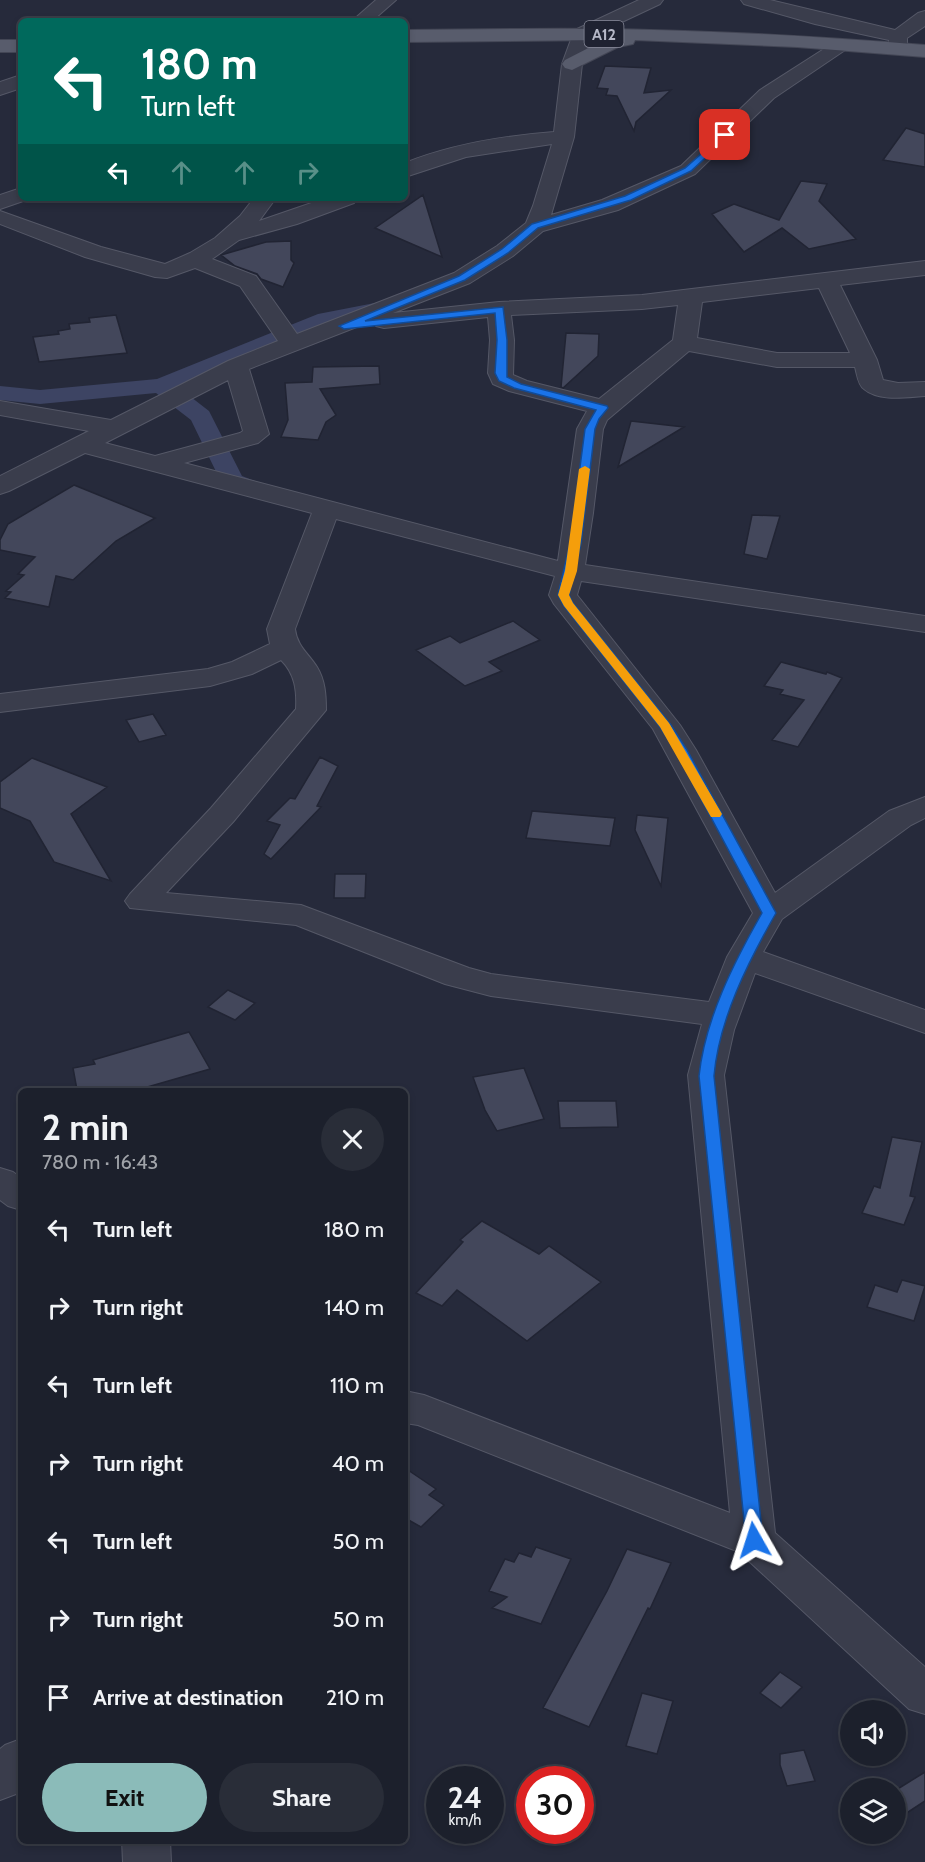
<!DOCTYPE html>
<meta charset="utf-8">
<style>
:root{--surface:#1c202c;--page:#292d38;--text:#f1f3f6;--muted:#a0a3a9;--line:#3a3e48;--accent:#8bbbb9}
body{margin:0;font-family:Cabin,sans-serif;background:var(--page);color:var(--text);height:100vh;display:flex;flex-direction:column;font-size:22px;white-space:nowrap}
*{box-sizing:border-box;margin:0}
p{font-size:20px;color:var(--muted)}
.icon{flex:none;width:33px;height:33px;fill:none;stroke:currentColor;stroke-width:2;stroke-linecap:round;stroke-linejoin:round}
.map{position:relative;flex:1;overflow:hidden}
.panel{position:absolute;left:18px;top:1088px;width:390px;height:756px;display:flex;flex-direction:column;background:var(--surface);border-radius:9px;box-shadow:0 3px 9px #0003,0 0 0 2px var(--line)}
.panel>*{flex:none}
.top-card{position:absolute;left:18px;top:18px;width:390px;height:183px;border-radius:9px;box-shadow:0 3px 9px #0003,0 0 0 2px var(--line);background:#00695c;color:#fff;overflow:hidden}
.buttons{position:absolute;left:840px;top:1700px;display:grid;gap:12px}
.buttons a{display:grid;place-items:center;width:66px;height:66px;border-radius:50%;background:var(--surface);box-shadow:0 3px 9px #0003,0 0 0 2px var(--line);font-size:30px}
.speed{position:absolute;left:426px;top:1766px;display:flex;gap:12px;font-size:30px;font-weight:700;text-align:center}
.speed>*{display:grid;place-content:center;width:78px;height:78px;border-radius:50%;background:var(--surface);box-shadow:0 3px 9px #0003,0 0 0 2px var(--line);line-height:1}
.speed small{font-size:15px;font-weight:400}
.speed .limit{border:9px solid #d22;background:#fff;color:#111}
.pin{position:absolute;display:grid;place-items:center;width:51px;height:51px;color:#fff;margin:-26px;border-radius:12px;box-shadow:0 3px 9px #0006}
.me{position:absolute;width:66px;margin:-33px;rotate:354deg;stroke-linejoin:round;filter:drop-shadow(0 0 4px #0008)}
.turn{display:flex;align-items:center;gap:21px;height:126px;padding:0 24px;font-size:27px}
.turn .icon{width:78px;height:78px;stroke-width:2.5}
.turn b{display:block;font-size:42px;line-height:51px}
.lanes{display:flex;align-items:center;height:57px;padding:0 24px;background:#0003;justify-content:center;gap:30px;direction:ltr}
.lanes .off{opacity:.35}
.round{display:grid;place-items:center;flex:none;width:63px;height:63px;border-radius:32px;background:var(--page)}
.head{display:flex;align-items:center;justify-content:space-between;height:102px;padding:0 24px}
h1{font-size:36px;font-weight:700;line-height:45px}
.action{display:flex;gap:12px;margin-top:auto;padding:12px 24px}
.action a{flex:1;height:69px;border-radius:36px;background:var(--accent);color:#111;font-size:24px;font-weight:700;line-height:69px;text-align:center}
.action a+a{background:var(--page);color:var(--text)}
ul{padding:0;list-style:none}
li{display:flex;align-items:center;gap:18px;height:78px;padding:0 24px}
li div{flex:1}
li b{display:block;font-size:22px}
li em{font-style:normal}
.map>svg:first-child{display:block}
</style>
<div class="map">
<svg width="925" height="1862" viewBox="0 0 925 1862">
<rect width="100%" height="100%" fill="#262a3b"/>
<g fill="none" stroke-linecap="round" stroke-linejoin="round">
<path fill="#3d4463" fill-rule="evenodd" d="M 385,301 L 393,303 L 396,308 L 393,313 L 332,325 L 178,387 L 209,411 L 242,476 L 275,489 L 278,494 L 275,499 C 258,504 239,492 223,486 L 191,420 L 156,393 L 40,404 L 0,400 L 0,386 L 40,390 L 157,379 L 318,314 Z"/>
</g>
<path fill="#43475b" stroke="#212433" stroke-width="1.5" d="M 605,66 L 651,68 L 644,93 L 671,90 L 636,122 L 634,131 L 617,96 L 606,95 L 608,89 L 597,88 Z
M 906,128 L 925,134 L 925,167 L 883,160 Z
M 801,181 L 827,184 L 819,201 L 856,239 L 809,249 L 782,228 L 744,252 L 712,214 L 734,204 L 779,220 Z
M 423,195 L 442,257 L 375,228 Z
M 291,241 L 291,260 L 294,263 L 283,287 L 261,279 L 257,274 L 235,266 L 221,255 L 266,242 Z
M 116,315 L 127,353 L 39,362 L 33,337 L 59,334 L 58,331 L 70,329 L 69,324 L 90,322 L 89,318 Z
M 566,333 L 599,334 L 598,356 L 563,388 L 561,387 Z
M 379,366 L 380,384 L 320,389 L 336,415 L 326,422 L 318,440 L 281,437 L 288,420 L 285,383 L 312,382 L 313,367 Z
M 631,421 L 684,427 L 618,467 Z
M 74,485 L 155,518 L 116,541 L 73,580 L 56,576 L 49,607 L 5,598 L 11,592 L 6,591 L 24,575 L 18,574 L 35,557 L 0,550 L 0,540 L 8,524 Z
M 752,515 L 780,516 L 767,559 L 744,554 Z
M 513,621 L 540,640 L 489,662 L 502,671 L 465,686 L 416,650 L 450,636 L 460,643 Z
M 781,662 L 826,674 L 827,672 L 842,678 L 798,747 L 772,740 L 804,700 L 780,694 L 783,690 L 764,686 Z
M 153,714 L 166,735 L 139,742 L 126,720 Z
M 320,757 L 338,766 L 317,806 L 321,807 L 271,859 L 264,854 L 280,825 L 267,821 L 290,798 L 295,799 Z
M 32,758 L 107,787 L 71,814 L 111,881 L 54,862 L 30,821 L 0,808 L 0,782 Z
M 532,811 L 615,818 L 610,846 L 526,838 Z
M 637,815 L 668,818 L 661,886 L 635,830 Z
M 335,874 L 366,874 L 365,898 L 334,898 Z
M 228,990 L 255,1003 L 235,1020 L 208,1007 Z
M 189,1032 L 210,1069 L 137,1090 L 77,1090 L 73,1068 L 95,1064 L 93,1060 Z
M 524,1068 L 544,1119 L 497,1131 L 485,1110 L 473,1077 Z
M 558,1101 L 616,1101 L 618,1127 L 560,1128 Z
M 892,1137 L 922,1142 L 910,1196 L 915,1197 L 904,1225 L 862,1213 L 874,1186 L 880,1188 Z
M 482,1221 L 539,1254 L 549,1246 L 601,1282 L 527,1341 L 457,1290 L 442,1306 L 416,1293 L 463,1242 L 460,1240 Z
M 902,1280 L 925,1286 L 914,1321 L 867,1307 L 875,1285 L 897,1292 Z
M 405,1468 L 436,1489 L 429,1495 L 444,1505 L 421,1527 L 405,1518 Z
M 536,1547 L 571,1559 L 541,1624 L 492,1608 L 507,1597 L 489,1591 L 505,1559 L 514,1562 L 519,1553 L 531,1557 Z
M 627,1549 L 671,1563 L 650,1609 L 648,1608 L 589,1727 L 543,1708 L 607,1591 Z
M 780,1672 L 802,1687 L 781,1708 L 760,1693 Z
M 642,1693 L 673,1701 L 657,1754 L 626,1746 Z
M 804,1750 L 815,1781 L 787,1786 L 780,1765 L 780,1754 Z
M 925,1772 L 925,1801 L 896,1820 L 896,1790 Z"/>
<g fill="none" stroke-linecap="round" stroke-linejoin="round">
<defs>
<path id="minor" d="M 376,0 L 396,0 L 372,21 L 352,21 Z
M 639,0 L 663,0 L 660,4 L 590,37 L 582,64 L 574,137 L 551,215 L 602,200 L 681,166 L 760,90 L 838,40 L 852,40 L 854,44 L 774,98 L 695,174 L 618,210 L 543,231 L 513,256 L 470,283 L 393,313 L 499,302 L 642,295 L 925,261 L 925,275 L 840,285 L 877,360 L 883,380 L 898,383 L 925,382 L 925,396 C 907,397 879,402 864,389 C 858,385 857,374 855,367 L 777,367 L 689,351 L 607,420 L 603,429 L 593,513 L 585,565 L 925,616 L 925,632 L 581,581 L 577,595 L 680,725 L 696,750 L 775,893 L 889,811 L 925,797 L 925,818 L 911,825 L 782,919 L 763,952 L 925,1010 L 925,1033 L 755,973 L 734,1030 L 724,1075 L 775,1533 L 925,1667 L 925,1714 L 909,1709 L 739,1552 L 418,1425 L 405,1423 L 405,1391 L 424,1395 L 730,1513 L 688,1075 L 702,1024 L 491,996 L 445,984 L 296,925 L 130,908 L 125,901 L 130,894 L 211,808 L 296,709 C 297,690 295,674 281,660 L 252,674 L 210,686 L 0,712 L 0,694 L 208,669 L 232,662 L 270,644 L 267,629 L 312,513 L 85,453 L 9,491 L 0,494 L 0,476 L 89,431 L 0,415 L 0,401 L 111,420 L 228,361 L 278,341 L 240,286 L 195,268 L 167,278 L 155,277 L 85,257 L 0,224 L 0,211 L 101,247 L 165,264 L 190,253 L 215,238 L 240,216 L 254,198 L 276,198 L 259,221 L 326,198 L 357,198 L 354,203 L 297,224 L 239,240 L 212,259 L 256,276 L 297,334 L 454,273 L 497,246 L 526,223 L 533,206 L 552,144 L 466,157 L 405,177 L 405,163 C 452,144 503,136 554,132 L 562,64 L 573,34 L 575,30 ZM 819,288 L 850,353 L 777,353 L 697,338 L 702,302 ZM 678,305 L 673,340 L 599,399 L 527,381 L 513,375 L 514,340 L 511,315 L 642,309 ZM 488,317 L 490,340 L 488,373 L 493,384 L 509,391 L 587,411 L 577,429 L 558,561 L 184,463 L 258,443 L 269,434 L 249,369 L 372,321 L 376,326 L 384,328 ZM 228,380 L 243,431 L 240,433 L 155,456 L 105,443 ZM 336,519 L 555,576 L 549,595 L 554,604 L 653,729 L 753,913 L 727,957 L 709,1002 L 491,974 L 469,968 L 301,905 L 166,893 L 233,822 L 326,710 C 326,695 325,680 317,667 C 308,653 297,646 295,629 Z
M 741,0 L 770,0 L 895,30 L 918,13 L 925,11 L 925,26 L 907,38 L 907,48 L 905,52 L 891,52 L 889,48 L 889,40 L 815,24 L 744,4 Z
M 21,75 L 21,88 L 0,95 L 0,82 Z
M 21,188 L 21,198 L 29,199 L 0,209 L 0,195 Z
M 0,1168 L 13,1172 L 21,1178 L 21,1210 L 8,1206 L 0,1200 Z
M 21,1739 L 21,1789 L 16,1794 L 0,1800 L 0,1749 L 5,1745 Z
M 122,1840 L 170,1840 L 171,1862 L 123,1862 Z"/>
<path id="major" d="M 516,29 C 653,27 789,34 925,45 L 925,57 L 797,47 L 635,40 L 633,44 L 618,47 L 572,70 L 565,68 L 562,64 L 565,60 L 604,40 L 405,42 L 405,30 Z
M 0,40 L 21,40 L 21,52 L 0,52 Z"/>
</defs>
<use href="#minor" stroke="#555867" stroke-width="2"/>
<use href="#major" stroke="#434655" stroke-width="2"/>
<use href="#minor" fill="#3a3d4c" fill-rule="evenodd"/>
<use href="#major" fill="#585c6c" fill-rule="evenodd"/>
</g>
<path fill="#1a73e8" stroke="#114b97" stroke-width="1.5" d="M 725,133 L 728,134 L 728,137 L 691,171 L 631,200 L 538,228 L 508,253 L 465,280 L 365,321 L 503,307 L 507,340 L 507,377 L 521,384 L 607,406 L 608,408 L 599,419 L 595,429 L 581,543 L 569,595 L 573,603 L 671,725 L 687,750 L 776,913 C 748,962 719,1019 714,1076 L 763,1540 L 761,1545 L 754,1547 L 748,1545 L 746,1540 L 699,1076 C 705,1019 734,962 762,913 L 675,750 L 660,727 L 564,606 L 558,595 L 570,543 L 585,429 L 596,410 L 514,388 L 499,381 L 495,373 L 497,340 L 495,313 L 344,329 L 339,326 L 459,276 L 502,249 L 532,224 L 625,196 L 685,168 Z"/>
<path fill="#f59e0b" d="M 585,466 L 590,469 L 577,571 L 569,595 L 573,603 L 669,723 L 722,814 L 720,817 L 711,817 L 660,727 L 564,606 L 558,595 L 565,571 L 579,469 Z"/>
<g text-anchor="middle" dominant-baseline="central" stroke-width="6" stroke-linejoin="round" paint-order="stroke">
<rect fill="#1f2231" stroke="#898b9a" stroke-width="1.5" x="584.5" y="21" width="39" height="26" rx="4.5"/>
<g font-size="16" font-weight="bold" fill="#b6b8c7">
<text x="604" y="34">A12</text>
</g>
</g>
</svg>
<div class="buttons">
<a><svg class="icon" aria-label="sound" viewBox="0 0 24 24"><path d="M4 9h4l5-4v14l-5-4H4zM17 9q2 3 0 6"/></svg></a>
<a><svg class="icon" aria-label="layers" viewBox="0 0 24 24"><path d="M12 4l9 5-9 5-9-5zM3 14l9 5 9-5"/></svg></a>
</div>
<div class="speed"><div>24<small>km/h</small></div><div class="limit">30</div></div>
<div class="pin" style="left:725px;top:135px;background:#d93025"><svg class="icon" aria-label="arrive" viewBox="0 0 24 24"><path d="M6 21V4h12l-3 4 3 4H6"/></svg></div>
<svg class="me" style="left:754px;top:1540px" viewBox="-20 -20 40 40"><path d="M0-17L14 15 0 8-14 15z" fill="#1a73e8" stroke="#fff" stroke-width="4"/></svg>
<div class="top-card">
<div class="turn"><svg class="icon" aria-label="left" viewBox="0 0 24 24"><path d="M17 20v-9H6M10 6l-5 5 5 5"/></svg><div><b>180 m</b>Turn left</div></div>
<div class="lanes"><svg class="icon" aria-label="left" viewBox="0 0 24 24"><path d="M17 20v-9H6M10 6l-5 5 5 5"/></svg><svg class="icon off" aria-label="ahead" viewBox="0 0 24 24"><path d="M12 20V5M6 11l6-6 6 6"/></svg><svg class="icon off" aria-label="ahead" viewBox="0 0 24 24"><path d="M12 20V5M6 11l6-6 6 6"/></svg><svg class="icon off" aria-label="right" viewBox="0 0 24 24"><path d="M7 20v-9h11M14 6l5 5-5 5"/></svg></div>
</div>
<section class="panel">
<div class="head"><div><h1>2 min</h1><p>780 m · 16:43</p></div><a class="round"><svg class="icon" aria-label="close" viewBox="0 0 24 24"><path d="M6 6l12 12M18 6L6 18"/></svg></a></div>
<ul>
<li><svg class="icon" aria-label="left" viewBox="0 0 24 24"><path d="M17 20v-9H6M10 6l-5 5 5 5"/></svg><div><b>Turn left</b></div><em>180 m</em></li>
<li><svg class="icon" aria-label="right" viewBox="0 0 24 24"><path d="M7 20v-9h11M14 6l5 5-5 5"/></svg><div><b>Turn right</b></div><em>140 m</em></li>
<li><svg class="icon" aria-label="left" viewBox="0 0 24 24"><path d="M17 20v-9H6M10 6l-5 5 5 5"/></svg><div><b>Turn left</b></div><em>110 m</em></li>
<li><svg class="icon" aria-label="right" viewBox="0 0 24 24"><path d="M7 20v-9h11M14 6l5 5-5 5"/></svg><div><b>Turn right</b></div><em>40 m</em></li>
<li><svg class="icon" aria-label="left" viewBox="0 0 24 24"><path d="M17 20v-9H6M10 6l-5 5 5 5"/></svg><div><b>Turn left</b></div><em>50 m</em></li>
<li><svg class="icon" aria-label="right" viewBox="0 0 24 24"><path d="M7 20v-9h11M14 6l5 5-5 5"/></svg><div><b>Turn right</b></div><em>50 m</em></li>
<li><svg class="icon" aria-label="arrive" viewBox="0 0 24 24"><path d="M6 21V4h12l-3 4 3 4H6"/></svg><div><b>Arrive at destination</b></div><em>210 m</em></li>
</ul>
<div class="action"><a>Exit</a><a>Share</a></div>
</section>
</div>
